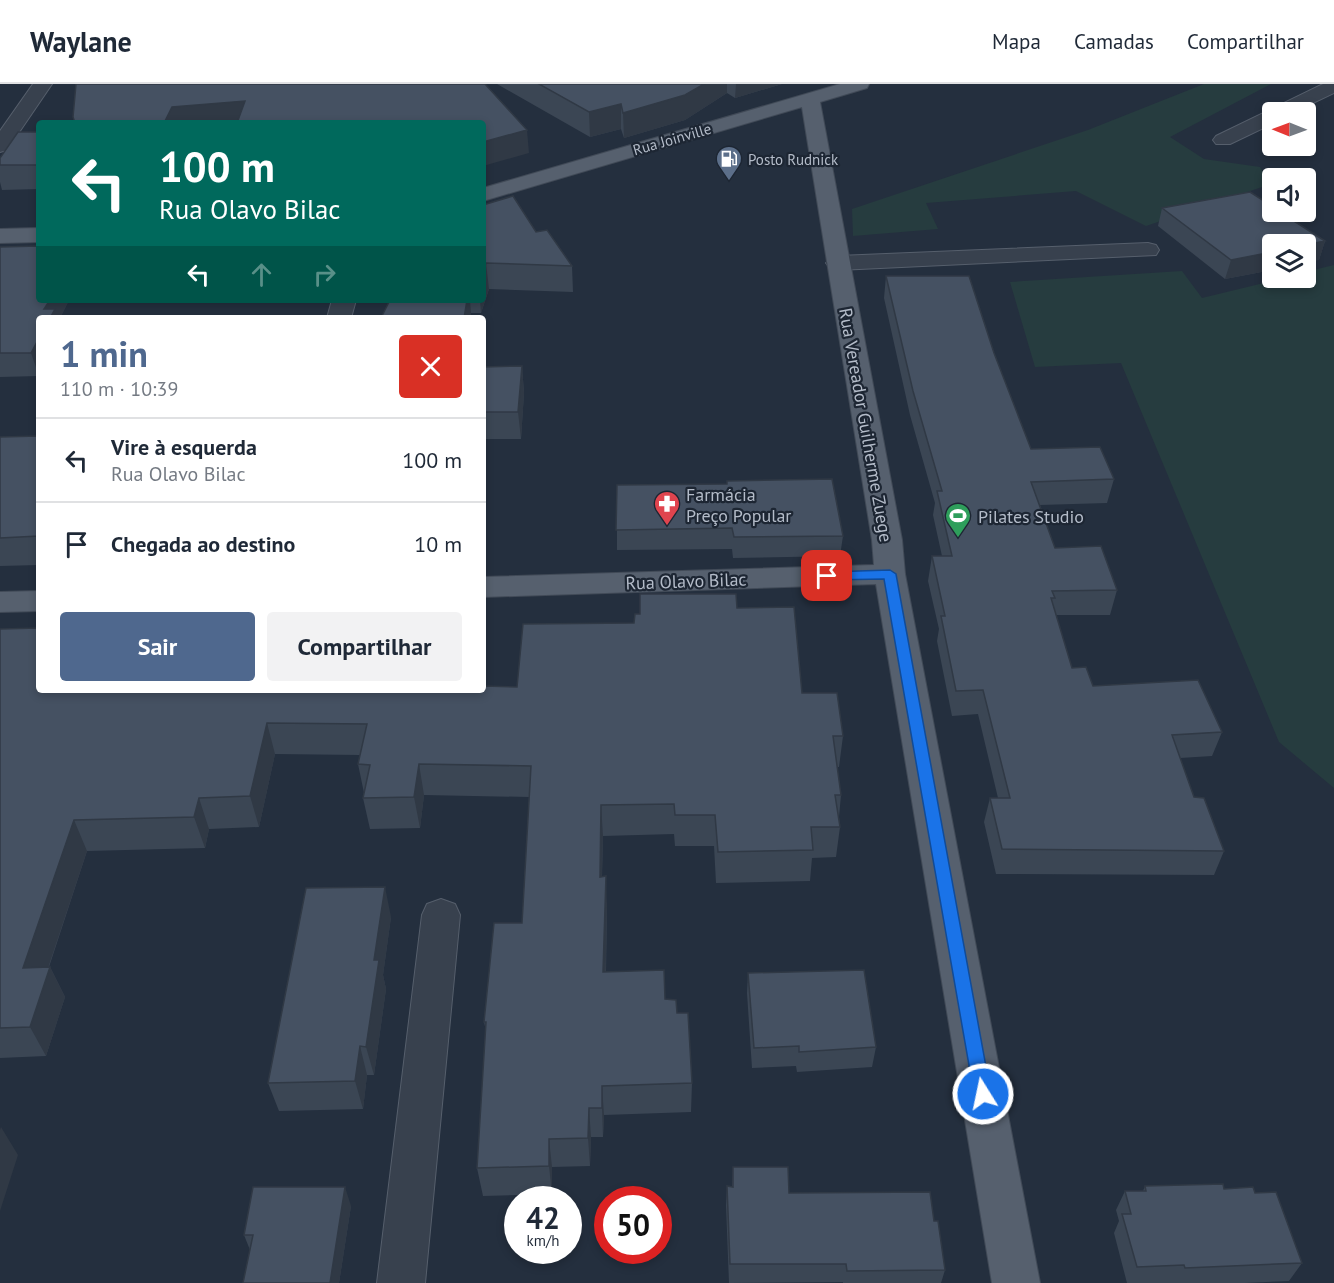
<!DOCTYPE html>
<html lang="pt">
<meta charset="utf-8">
<style>
:root{--surface:#fff;--page:#f2f2f3;--text:#1f2937;--muted:#747a83;--line:#e0e1e3;--accent:#4f688e}
body{margin:0;font-family:"PT Sans",sans-serif;background:var(--page);color:var(--text);height:100vh;display:flex;flex-direction:column;font-size:22px;white-space:nowrap}
*{box-sizing:border-box;margin:0}
p{font-size:20px;color:var(--muted)}
.icon{flex:none;width:33px;height:33px;fill:none;stroke:currentColor;stroke-width:2;stroke-linecap:round;stroke-linejoin:round}
.map{position:relative;flex:1;overflow:hidden}
.drawer{position:absolute;left:36px;top:231px;width:450px;height:378px;display:flex;flex-direction:column;background:var(--surface);border-radius:6px;box-shadow:0 3px 9px #0003}
.drawer>*{flex:none}
.guide{position:absolute;left:36px;top:36px;width:450px;height:183px;border-radius:6px;box-shadow:0 3px 9px #0003;background:#00695c;color:#fff;overflow:hidden}
.needle{width:39px;rotate:271deg}
.buttons{position:absolute;left:1262px;top:18px;display:grid;gap:12px}
.buttons a{display:grid;place-items:center;width:54px;height:54px;border-radius:6px;background:var(--surface);box-shadow:0 3px 9px #0003;font-size:30px}
.speed{position:absolute;left:504px;top:1102px;display:flex;gap:12px;font-size:30px;font-weight:700;text-align:center}
.speed>*{display:grid;place-content:center;width:78px;height:78px;border-radius:50%;background:var(--surface);box-shadow:0 3px 9px #0003;line-height:1}
.speed small{font-size:15px;font-weight:400}
.speed .limit{border:9px solid #d22;background:#fff;color:#111}
.pin{position:absolute;display:grid;place-items:center;width:51px;height:51px;color:#fff;margin:-26px;border-radius:12px;box-shadow:0 3px 9px #0006}
.me{position:absolute;width:66px;margin:-33px;rotate:350deg;stroke-linejoin:round;filter:drop-shadow(0 0 4px #0008)}
.turn{display:flex;align-items:center;gap:21px;height:126px;padding:0 24px;font-size:27px}
.turn .icon{width:78px;height:78px;stroke-width:2.5}
.turn b{display:block;font-size:42px;line-height:51px}
.lanes{display:flex;align-items:center;height:57px;padding:0 24px;background:#0003;justify-content:center;gap:30px;direction:ltr}
.lanes .off{opacity:.35}
.round{display:grid;place-items:center;flex:none;width:63px;height:63px;border-radius:6px;background:var(--page)}
.summary{display:flex;align-items:center;justify-content:space-between;height:102px;padding:0 24px}
h1{font-size:36px;font-weight:800;line-height:45px;color:var(--accent)}
.action{display:flex;gap:12px;margin-top:auto;padding:12px 24px}
.action a{flex:1;height:69px;border-radius:6px;background:var(--accent);color:#fff;font-size:24px;font-weight:800;line-height:69px;text-align:center}
.action a+a{background:var(--page);color:var(--text)}
ul{padding:0;list-style:none}
li{display:flex;align-items:center;gap:18px;height:84px;padding:0 24px;border-top:2px solid var(--line)}
li div{flex:1}
li b{display:block;font-size:22px}
li em{font-style:normal}
header{display:flex;align-items:center;gap:36px;box-sizing:border-box;height:84px;padding:0 30px;background:var(--surface);border-bottom:2px solid var(--line)}
header strong{font-size:28px}
nav{display:flex;gap:33px;margin-inline-start:auto;font-size:21px}
.map>svg:first-child{display:block}
</style>
<header>
<strong>Waylane</strong>
<nav><a>Mapa</a><a>Camadas</a><a>Compartilhar</a></nav>
</header>
<div class="map">
<svg width="1334" height="1199" viewBox="0 0 1334 1199">
<rect width="100%" height="100%" fill="#242f3e"/>
<path fill="#263c3f" d="M 1204,0 L 1271,0 L 1170,53 L 1204,75 L 1260,83 L 1271,100 L 1146,142 L 1076,107 L 926,119 L 938,145 L 853,152 L 852,125 L 1088,46 Z
M 1334,181 L 1334,704 L 1279,658 L 1121,279 L 1035,283 L 1010,198 L 1182,187 L 1202,214 L 1284,194 L 1305,194 L 1305,188 Z"/>
<g fill="none" stroke-linecap="round" stroke-linejoin="round">
<defs>
<path id="minor" d="M 33,0 L 52,0 L 7,66 L 0,68 L 0,47 Z
M 1323,0 L 1334,0 L 1334,9 L 1294,28 L 1272,28 L 1272,40 L 1230,60 L 1216,60 L 1213,56 L 1216,52 Z
M 1148,159 L 1156,161 L 1159,166 L 1156,171 L 838,186 L 830,184 L 826,179 L 830,174 L 838,172 Z
M 332,216 L 356,216 L 351,234 L 327,234 Z
M 441,815 L 455,820 L 460,831 L 425,1199 L 377,1199 L 422,831 L 427,820 Z"/>
<path id="major" d="M 840,0 L 869,0 L 867,4 L 820,18 L 902,456 L 905,490 L 1040,1199 L 992,1199 L 876,500 L 483,513 L 483,493 L 874,481 L 872,456 L 802,23 L 483,117 L 483,104 Z
M 39,144 L 39,158 L 0,159 L 0,145 Z
M 39,507 L 39,527 L 0,528 L 0,508 Z"/>
</defs>
<use href="#minor" stroke="#565f6c" stroke-width="2"/>
<use href="#major" stroke="#414a57" stroke-width="2"/>
<use href="#minor" fill="#38414e" fill-rule="evenodd"/>
<use href="#major" fill="#56606e" fill-rule="evenodd"/>
</g>
<path fill="#3b4654" d="M 497,0 L 782,0 L 735,14 L 727,9 L 685,36 L 624,54 L 621,45 L 590,53 Z
M 39,48 L 39,105 L 2,106 L 0,98 L 0,74 Z
M 483,121 L 536,148 L 572,182 L 573,208 L 489,205 L 481,229 L 471,229 L 390,216 L 483,216 Z
M 1162,124 L 1325,157 L 1319,176 L 1272,160 L 1272,186 L 1225,195 L 1158,142 Z
M 0,163 L 39,216 L 69,216 L 60,234 L 39,234 L 39,292 L 0,293 Z
M 886,192 L 994,269 L 1031,365 L 1114,395 L 1107,419 L 1040,421 L 1055,464 L 1117,506 L 1110,531 L 1056,531 L 1072,584 L 1093,602 L 1222,648 L 1212,672 L 1180,674 L 1194,713 L 1224,767 L 1214,791 L 996,790 L 984,738 L 990,714 L 998,714 L 978,630 L 952,632 L 937,557 L 939,545 L 928,497 L 932,472 L 942,472 L 933,431 L 935,419 L 910,331 L 884,214 Z
M 522,282 L 524,309 L 521,355 L 483,355 L 483,283 Z
M 39,352 L 39,481 L 0,482 L 0,353 Z
M 617,401 L 843,452 L 840,472 L 733,474 L 732,465 L 617,466 Z
M 737,524 L 802,609 L 843,652 L 839,683 L 837,683 L 841,711 L 839,733 L 840,743 L 836,773 L 812,774 L 810,797 L 716,799 L 714,762 L 675,762 L 674,750 L 603,752 L 602,793 L 607,823 L 606,888 L 665,915 L 677,929 L 692,999 L 691,1028 L 604,1031 L 603,1053 L 591,1053 L 590,1082 L 552,1083 L 552,1110 L 483,1112 L 477,1084 L 486,947 L 484,938 L 522,839 L 529,713 L 424,711 L 420,744 L 370,745 L 363,714 L 364,709 L 358,680 L 360,671 L 275,670 L 259,743 L 209,745 L 205,764 L 87,767 L 49,883 L 50,883 L 65,913 L 46,972 L 0,974 L 0,545 L 39,606 L 517,603 L 634,539 Z
M 391,833 L 383,891 L 386,905 L 374,991 L 367,991 L 363,1025 L 279,1027 L 268,999 Z
M 748,889 L 876,963 L 872,983 L 797,988 L 796,982 L 752,984 L 747,909 Z
M 733,1083 L 789,1109 L 934,1137 L 945,1186 L 941,1199 L 843,1199 L 843,1198 L 729,1199 L 726,1121 L 727,1102 L 732,1102 Z
M 1145,1102 L 1224,1105 L 1255,1109 L 1302,1179 L 1289,1197 L 1245,1199 L 1127,1199 L 1114,1149 L 1119,1137 L 1116,1126 L 1125,1107 L 1143,1107 Z
M 351,1122 L 339,1199 L 243,1199 L 250,1166 L 244,1151 Z"/>
<path fill="#303945" d="M 704,0 L 727,0 L 727,9 L 685,36 L 624,54 L 623,29 Z
M 736,0 L 782,0 L 735,14 Z
M 245,17 L 249,39 L 164,39 L 172,23 Z
M 621,20 L 621,45 L 590,53 L 589,28 Z
M 527,46 L 529,69 L 483,82 L 483,58 Z
M 1325,157 L 1319,176 L 1305,179 L 1305,161 Z
M 1272,168 L 1272,186 L 1225,195 L 1231,176 Z
M 486,179 L 489,205 L 481,229 L 480,216 L 483,216 L 483,189 Z
M 50,216 L 69,216 L 60,234 L 47,234 L 44,225 Z
M 467,216 L 470,216 L 471,229 L 471,234 L 464,234 Z
M 39,254 L 39,292 L 31,269 Z
M 522,282 L 524,309 L 521,355 L 518,328 Z
M 267,639 L 275,670 L 259,743 L 250,712 Z
M 419,680 L 424,711 L 420,744 L 414,713 Z
M 199,714 L 209,745 L 205,764 L 194,733 Z
M 601,721 L 603,752 L 601,823 L 600,793 Z
M 74,736 L 87,767 L 38,914 L 23,884 Z
M 606,792 L 607,823 L 605,918 L 603,888 Z
M 385,803 L 391,833 L 383,891 L 386,905 L 374,991 L 366,963 L 374,876 Z
M 50,883 L 65,913 L 46,972 L 30,943 Z
M 360,962 L 367,991 L 363,1025 L 355,997 Z
M 602,1002 L 604,1031 L 603,1053 L 602,1024 Z
M 589,1024 L 591,1053 L 590,1082 L 588,1054 Z
M 1,1043 L 18,1071 L 0,1127 L 0,1046 Z
M 549,1055 L 552,1083 L 552,1110 L 549,1082 Z
M 345,1103 L 351,1122 L 339,1199 L 330,1199 Z"/>
<path fill="#455162" stroke="#303945" stroke-width="1.5" d="M 76,0 L 485,0 L 527,46 L 483,58 L 483,39 L 237,39 L 245,17 L 172,23 L 164,39 L 75,39 L 73,33 Z
M 539,0 L 704,0 L 685,11 L 623,29 L 621,20 L 589,28 Z
M 18,48 L 39,48 L 39,81 L 0,81 L 0,74 Z
M 1250,108 L 1272,122 L 1272,128 L 1280,128 L 1325,157 L 1305,161 L 1305,160 L 1272,160 L 1272,168 L 1231,176 L 1162,124 Z
M 513,112 L 536,148 L 547,146 L 572,182 L 486,179 L 483,189 L 483,121 Z
M 39,162 L 39,216 L 50,216 L 44,225 L 55,225 L 50,234 L 39,234 L 39,254 L 31,269 L 0,269 L 0,163 Z
M 886,192 L 969,192 L 994,269 L 1031,365 L 1100,363 L 1114,395 L 1031,398 L 1055,464 L 1101,462 L 1117,506 L 1052,507 L 1055,514 L 1051,514 L 1072,584 L 1086,583 L 1093,602 L 1198,596 L 1222,648 L 1172,651 L 1194,713 L 1204,714 L 1224,767 L 1002,765 L 990,714 L 1010,714 L 983,606 L 956,607 L 941,532 L 945,532 L 932,472 L 952,472 L 937,407 L 942,407 L 913,307 Z
M 390,216 L 467,216 L 464,234 L 381,234 Z
M 522,282 L 518,328 L 483,328 L 483,283 Z
M 39,352 L 39,452 L 0,454 L 0,353 Z
M 832,395 L 843,452 L 734,453 L 732,444 L 616,446 L 617,401 L 727,400 L 727,397 Z
M 640,510 L 736,510 L 737,524 L 794,523 L 802,609 L 837,609 L 843,652 L 833,652 L 841,711 L 835,711 L 840,743 L 811,743 L 813,766 L 718,768 L 715,731 L 675,731 L 674,720 L 601,721 L 600,793 L 606,792 L 603,888 L 664,886 L 665,915 L 676,916 L 677,929 L 688,929 L 692,999 L 602,1002 L 602,1024 L 589,1024 L 588,1054 L 549,1055 L 549,1082 L 477,1084 L 486,938 L 484,938 L 494,839 L 522,839 L 531,682 L 419,680 L 414,713 L 363,714 L 370,681 L 358,680 L 367,640 L 267,639 L 250,712 L 199,714 L 194,733 L 74,736 L 23,884 L 50,883 L 30,943 L 0,944 L 0,545 L 39,544 L 39,606 L 483,606 L 483,602 L 517,603 L 523,540 L 634,539 L 635,530 L 640,530 Z
M 385,803 L 374,876 L 379,876 L 366,963 L 360,962 L 355,997 L 268,999 L 306,804 Z
M 864,886 L 876,963 L 799,968 L 799,962 L 754,964 L 748,889 Z
M 733,1083 L 788,1083 L 789,1109 L 930,1108 L 934,1137 L 938,1137 L 945,1186 L 847,1187 L 846,1180 L 730,1180 L 727,1102 L 733,1103 Z
M 1223,1100 L 1224,1105 L 1253,1103 L 1255,1109 L 1276,1108 L 1302,1179 L 1185,1184 L 1184,1181 L 1137,1183 L 1122,1130 L 1131,1130 L 1125,1107 L 1146,1107 L 1145,1102 Z
M 253,1103 L 345,1103 L 330,1199 L 243,1199 L 253,1151 L 244,1151 Z"/>
<path fill="#1a73e8" stroke="#114b97" stroke-width="1.5" d="M 890,486 L 896,490 L 991,1010 L 989,1016 L 983,1018 L 976,1016 L 974,1010 L 884,495 L 827,496 L 821,492 L 827,488 Z"/>
<defs>
<symbol id="fuel-pin" viewBox="-11 -11 22 30"><path d="M0 17L-7.5 6A9.5 9.5 0 1 1 7.5 6Z" fill="#5c6f8a" stroke="#1d2633"/><path d="M-5.5-6h7V0h2V4h1.3V-2.5L3-4.5l.8-.8L6-3V5H2.5V1h-1V6h-7ZM-4.2-4.7v3.2H.2V-4.7Z" fill="#fff"/></symbol>
<symbol id="pharmacy-pin" viewBox="-11 -11 22 30"><path d="M0 17L-7.5 6A9.5 9.5 0 1 1 7.5 6Z" fill="#e0444e" stroke="#1d2633"/><path d="M-2-6h4v4h4v4h-4v4h-4v-4h-4v-4h4Z" fill="#fff"/></symbol>
<symbol id="stadium-pin" viewBox="-11 -11 22 30"><path d="M0 17L-7.5 6A9.5 9.5 0 1 1 7.5 6Z" fill="#2e9e5b" stroke="#1d2633"/><path d="M0-5a6.5 5 0 1 0 0 10a6.5 5 0 1 0 0-10ZM-3.5-1.8h7v3.6h-7Z" fill="#fff"/></symbol>
</defs>
<g fill-rule="evenodd">
<use href="#fuel-pin" x="714" y="60" width="30" height="40"/>
<use href="#pharmacy-pin" x="652" y="405" width="30" height="40"/>
<use href="#stadium-pin" x="943" y="417" width="30" height="40"/>
</g>
<g text-anchor="middle" dominant-baseline="central" stroke-width="4.5" stroke-linejoin="round" paint-order="stroke">
<g font-size="15" fill="#b4bcc9" stroke="#1d2633">
<text transform="translate(672 55) rotate(-16)">Rua Joinville</text>
</g>
<g font-size="15" fill="#b4bcc9" stroke="#1d2633" text-anchor="start">
<text x="748" y="75">Posto Rudnick</text>
</g>
<g font-size="18" fill="#b4bcc9" stroke="#1d2633">
<text transform="translate(866 341) rotate(80)">Rua Vereador Guilherme Zuege</text>
<text transform="translate(686 497) rotate(-2)">Rua Olavo Bilac</text>
</g>
<g font-size="18" fill="#b4bcc9" stroke="#1d2633" text-anchor="start">
<text x="686" y="410">Farmácia<tspan x="686" dy="21">Preço Popular</tspan></text>
<text x="978" y="432">Pilates Studio</text>
</g>
</g>
</svg>
<div class="buttons">
<a><svg class="needle" viewBox="-14 -14 28 28"><path d="M0-13l5 13h-10z" fill="#e53935"/><path d="M0 13l5-13h-10z" fill="#747a83"/></svg></a>
<a><svg class="icon" aria-label="sound" viewBox="0 0 24 24"><path d="M4 9h4l5-4v14l-5-4H4zM17 9q2 3 0 6"/></svg></a>
<a><svg class="icon" aria-label="layers" viewBox="0 0 24 24"><path d="M12 4l9 5-9 5-9-5zM3 14l9 5 9-5"/></svg></a>
</div>
<div class="speed"><div>42<small>km/h</small></div><div class="limit">50</div></div>
<div class="pin" style="left:827px;top:492px;background:#d93025"><svg class="icon" aria-label="arrive" viewBox="0 0 24 24"><path d="M6 21V4h12l-3 4 3 4H6"/></svg></div>
<svg class="me" style="left:983px;top:1010px" viewBox="-20 -20 40 40"><circle r="17" fill="#1a73e8" stroke="#fff" stroke-width="3"/><path d="M0-11L8 9 0 5-8 9z" fill="#fff"/></svg>
<div class="guide">
<div class="turn"><svg class="icon" aria-label="left" viewBox="0 0 24 24"><path d="M17 20v-9H6M10 6l-5 5 5 5"/></svg><div><b>100 m</b>Rua Olavo Bilac</div></div>
<div class="lanes"><svg class="icon" aria-label="left" viewBox="0 0 24 24"><path d="M17 20v-9H6M10 6l-5 5 5 5"/></svg><svg class="icon off" aria-label="ahead" viewBox="0 0 24 24"><path d="M12 20V5M6 11l6-6 6 6"/></svg><svg class="icon off" aria-label="right" viewBox="0 0 24 24"><path d="M7 20v-9h11M14 6l5 5-5 5"/></svg></div>
</div>
<section class="drawer">
<div class="summary"><div><h1>1 min</h1><p>110 m · 10:39</p></div><a class="round" style="background:#d93025;color:#fff"><svg class="icon" aria-label="close" viewBox="0 0 24 24"><path d="M6 6l12 12M18 6L6 18"/></svg></a></div>
<ul>
<li><svg class="icon" aria-label="left" viewBox="0 0 24 24"><path d="M17 20v-9H6M10 6l-5 5 5 5"/></svg><div><b>Vire à esquerda</b><p>Rua Olavo Bilac</p></div><em>100 m</em></li>
<li><svg class="icon" aria-label="arrive" viewBox="0 0 24 24"><path d="M6 21V4h12l-3 4 3 4H6"/></svg><div><b>Chegada ao destino</b></div><em>10 m</em></li>
</ul>
<div class="action"><a>Sair</a><a>Compartilhar</a></div>
</section>
</div>
